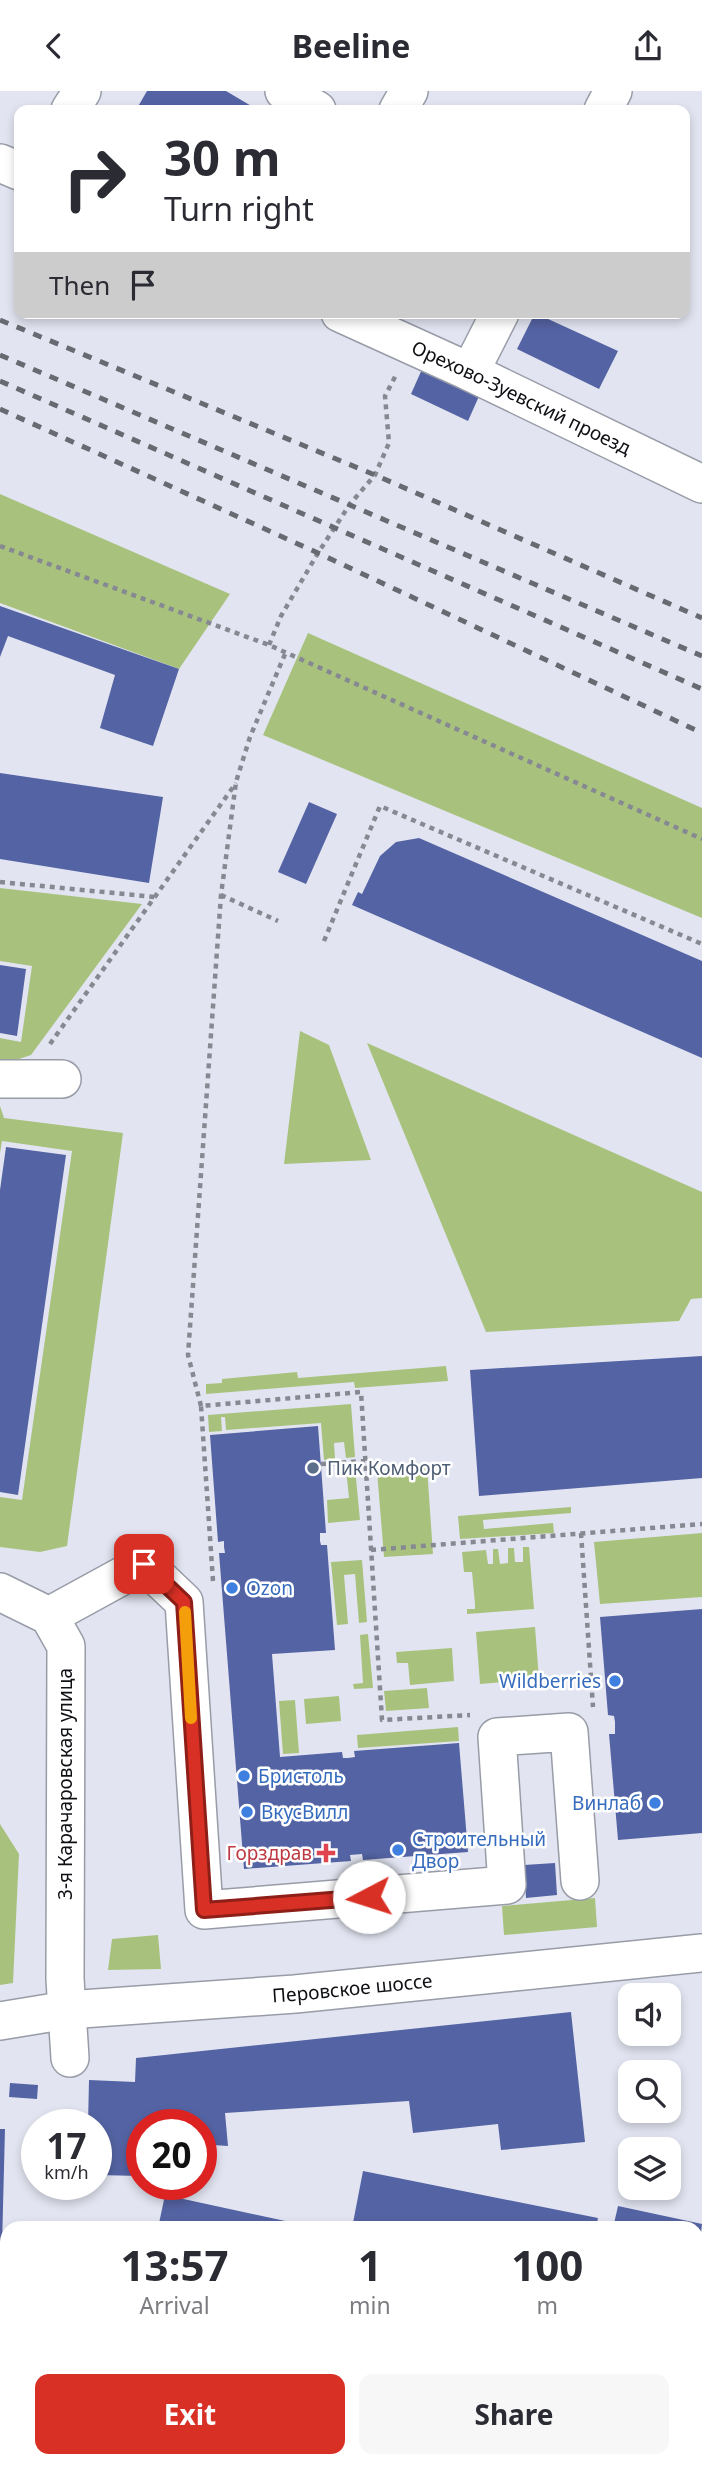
<!DOCTYPE html>
<meta charset="utf-8">
<style>
:root{--surface:#fff;--page:#f7f7f7;--text:#2b2b33;--muted:#7c7c81;--accent:#d93025}
body{margin:0;font-family:"Noto Sans",sans-serif;background:var(--page);color:var(--text);height:100vh;display:flex;flex-direction:column;font-size:26px;white-space:nowrap}
*{box-sizing:border-box;margin:0}
p{font-size:23px;color:var(--muted)}
.icon{flex:none;width:38px;height:38px;fill:none;stroke:currentColor;stroke-width:2;stroke-linecap:round;stroke-linejoin:round}
.map{position:relative;flex:1;overflow:hidden}
.drawer{position:absolute;left:0px;top:2130px;width:704px;height:247px;display:flex;flex-direction:column;background:var(--surface);border-radius:21px 21px 0 0;box-shadow:0 4px 10px #0003}
.drawer>*{flex:none}
.banner{position:absolute;left:14px;top:14px;width:676px;height:214px;border-radius:14px;box-shadow:0 4px 10px #0003;background:#fff;color:var(--text);overflow:hidden}
.controls{position:absolute;left:618px;top:1892px;display:grid;gap:14px}
.controls a{display:grid;place-items:center;width:63px;height:63px;border-radius:14px;background:var(--surface);box-shadow:0 4px 10px #0003;font-size:35px}
.speed{position:absolute;left:21px;top:2018px;display:flex;gap:14px;font-size:35px;font-weight:700;text-align:center}
.speed>*{display:grid;place-content:center;width:91px;height:91px;border-radius:50%;background:var(--surface);box-shadow:0 4px 10px #0003;line-height:1}
.speed small{font-size:18px;font-weight:400}
.speed .limit{border:10px solid #d22;background:#fff;color:#111}
.pin{position:absolute;display:grid;place-items:center;width:60px;height:60px;color:#fff;margin:-30px;border-radius:14px;box-shadow:0 4px 10px #0006}
.me{position:absolute;width:77px;margin:-38px;rotate:265deg;stroke-linejoin:round;filter:drop-shadow(0 0 5px #0008)}
.turn{display:flex;align-items:center;gap:24px;height:147px;padding:0 35px;font-size:32px}
.turn .icon{width:91px;height:91px;stroke-width:2.5}
.turn b{display:block;font-size:49px;line-height:60px}
.then{display:flex;align-items:center;height:66px;padding:0 35px;background:#0003;gap:14px;font-size:26px}
.eta{display:flex;justify-content:space-evenly;align-items:center;height:119px;text-align:center}
.eta b{font-size:42px;font-weight:700;line-height:49px}
.button{display:flex;gap:14px;margin-top:auto;padding:14px 35px}
.button a{flex:1;height:80px;border-radius:14px;background:var(--accent);color:#fff;font-size:28px;font-weight:700;line-height:80px;text-align:center}
.button a+a{background:var(--page);color:var(--text)}
header{display:flex;justify-content:space-between;align-items:center;height:91px;padding:0 35px;background:var(--surface);font-size:32px;font-weight:700}
.map>svg:first-child{display:block}
</style>
<header><svg class="icon" aria-label="back" viewBox="0 0 24 24"><path d="M15 5l-7 7 7 7"/></svg>Beeline<svg class="icon" aria-label="share" viewBox="0 0 24 24"><path d="M12 15V3M7 8l5-5 5 5M5 13v7h14v-7"/></svg></header>
<div class="map">
<svg width="702" height="2375" viewBox="0 0 702 2375">
<rect width="100%" height="100%" fill="#e2e5f1"/>
<path fill="#a8c27e" d="M 0,403 L 230,503 L 179,578 L 0,512 Z
M 308,542 L 702,717 L 702,827 L 263,644 Z
M 0,797 L 142,813 L 31,964 L 10,971 L 0,969 L 0,947 L 21,951 L 32,875 L 0,870 Z
M 300,940 L 329,954 L 371,1069 L 284,1073 Z
M 367,952 L 702,1101 L 702,1207 L 691,1208 L 679,1230 L 486,1241 Z
M 0,1015 L 4,1027 L 123,1042 L 67,1455 L 40,1461 L 0,1456 L 0,1406 L 22,1409 L 72,1060 L 2,1050 L 0,1062 Z
M 446,1275 L 448,1290 L 355,1297 L 354,1291 L 206,1303 L 206,1293 L 222,1292 L 222,1288 L 297,1281 L 298,1287 Z
M 351,1313 L 355,1366 L 346,1367 L 344,1351 L 334,1352 L 335,1368 L 324,1369 L 321,1332 L 226,1339 L 225,1326 L 221,1326 L 222,1340 L 209,1341 L 208,1324 Z
M 427,1376 L 433,1463 L 384,1466 L 377,1380 Z
M 355,1377 L 360,1429 L 328,1432 L 327,1409 L 349,1407 L 346,1378 Z
M 571,1416 L 571,1422 L 483,1429 L 484,1438 L 553,1432 L 554,1442 L 460,1448 L 458,1425 Z
M 702,1442 L 702,1506 L 600,1513 L 594,1451 Z
M 523,1456 L 529,1456 L 534,1518 L 467,1523 L 467,1518 L 475,1518 L 475,1513 L 472,1481 L 464,1481 L 462,1461 L 486,1459 L 488,1473 L 493,1473 L 493,1458 L 498,1458 L 500,1473 L 508,1472 L 508,1457 L 514,1457 L 515,1471 L 523,1471 Z
M 362,1469 L 367,1531 L 359,1532 L 355,1483 L 344,1484 L 348,1533 L 337,1534 L 331,1471 Z
M 535,1536 L 539,1588 L 480,1593 L 476,1541 Z
M 368,1543 L 373,1597 L 354,1598 L 353,1593 L 363,1592 L 360,1544 Z
M 452,1557 L 454,1590 L 410,1594 L 408,1572 L 397,1572 L 396,1561 Z
M 427,1597 L 429,1617 L 386,1620 L 384,1600 Z
M 339,1605 L 341,1630 L 306,1633 L 304,1608 Z
M 295,1609 L 299,1662 L 283,1663 L 279,1610 Z
M 458,1636 L 459,1650 L 358,1657 L 357,1644 Z
M 0,1733 L 19,1763 L 13,1892 L 0,1894 Z
M 595,1807 L 597,1836 L 504,1844 L 502,1815 Z
M 158,1844 L 161,1878 L 108,1879 L 112,1848 Z"/>
<path fill="#5463a3" d="M 147,0 L 226,0 L 258,19 L 136,19 Z
M 535,222 L 618,260 L 599,298 L 517,258 Z
M 423,276 L 480,303 L 468,330 L 411,303 Z
M 0,515 L 179,578 L 153,655 L 100,637 L 115,584 L 8,545 L 0,566 Z
M 0,682 L 163,706 L 149,792 L 0,768 Z
M 309,711 L 337,723 L 306,793 L 278,781 Z
M 419,747 L 702,870 L 702,967 L 352,814 L 358,801 L 362,803 L 380,765 L 396,751 Z
M 0,874 L 26,878 L 17,945 L 0,942 Z
M 6,1056 L 66,1064 L 18,1404 L 0,1401 L 0,1099 Z
M 702,1265 L 702,1387 L 479,1405 L 470,1279 Z
M 318,1335 L 326,1442 L 320,1442 L 320,1450 L 321,1454 L 327,1454 L 335,1559 L 272,1563 L 280,1666 L 342,1661 L 343,1667 L 348,1667 L 355,1666 L 354,1660 L 459,1652 L 468,1761 L 363,1769 L 362,1763 L 350,1764 L 351,1770 L 244,1778 L 219,1462 L 225,1462 L 224,1456 L 224,1450 L 218,1451 L 210,1344 Z
M 702,1518 L 702,1742 L 618,1749 L 609,1643 L 615,1643 L 615,1631 L 614,1625 L 608,1624 L 600,1526 Z
M 555,1772 L 557,1804 L 526,1807 L 524,1774 Z
M 571,1921 L 585,2051 L 501,2059 L 498,2033 L 413,2042 L 409,2010 L 225,2022 L 228,2055 L 213,2054 L 211,2086 L 201,2086 L 201,2034 L 142,2034 L 142,2085 L 96,2084 L 96,2034 L 88,2034 L 89,1989 L 135,1991 L 136,1967 Z
M 10,1992 L 38,1994 L 37,2008 L 9,2006 Z
M 0,2038 L 5,2038 L 2,2155 L 0,2155 Z
M 363,2080 L 598,2127 L 596,2137 L 352,2137 Z
M 165,2104 L 313,2136 L 313,2137 L 158,2137 Z
M 618,2115 L 702,2133 L 698,2164 L 696,2137 L 613,2137 Z
M 561,2370 L 592,2370 L 591,2375 Z"/>
<g fill="none" stroke-linecap="round" stroke-linejoin="round">
<defs>
<g id="minor">
<path d="M 284,0 L 317,19"/>
<path d="M 70,19 L 82,0"/>
<path d="M 398,19 L 409,0"/>
<path d="M 603,19 L 613,0"/>
<path d="M 0,72 L 19,80"/>
<path id="s1" d="M 340,222 L 470,281 L 702,393"/>
<path d="M 470,281 L 500,222"/>
<path d="M 0,988 L 62,988"/>
<path d="M 0,1501 L 49,1525 L 66,1555 L 65,1888 L 70,1967"/>
<path d="M 49,1525 L 144,1473 L 184,1511 L 204,1819 L 507,1794 L 497,1646 L 569,1641 L 580,1790"/>
<path id="s2" d="M 0,1930 L 67,1919 L 295,1903 L 702,1862"/>
</g>
</defs>
<use href="#minor" stroke="#989ca7" stroke-width="40"/>
<path stroke="#868991" stroke-width="4.5" stroke-dasharray="5 5" stroke-linecap="butt" d="M 0,455 L 269,554 L 702,748
M 269,554 L 281,525 L 318,462 L 350,413 L 375,384 L 389,352 L 385,305 L 396,284
M 0,791 L 155,806
M 221,804 L 278,830
M 324,850 L 380,715 L 702,853
M 50,953 L 236,692
M 201,1315 L 188,1264 L 221,804 L 236,691 L 250,646 L 285,563
M 321,1373 L 365,1370
M 581,1442 L 593,1616
M 371,1459 L 702,1433
M 213,1490 L 201,1315 L 361,1301 L 382,1629 L 470,1624"/>
<use href="#minor" stroke="#fff" stroke-width="37"/>
<path stroke="#686a71" stroke-width="5" stroke-dasharray="9 9" stroke-linecap="butt" d="M 0,229 L 375,384 L 702,527
M 0,264 L 702,565
M 0,290 L 702,598
M 0,318 L 318,462 L 702,642"/>
</g>
<g fill="none" stroke-linecap="round" stroke-linejoin="round">
<defs>
<path id="route" d="M 144,1473 L 184,1511 L 204,1819 L 369,1806"/>
</defs>
<use href="#route" stroke="#8d1f18" stroke-width="18"/>
<use href="#route" stroke="#d93025" stroke-width="12"/>
<path stroke="#f59e0b" stroke-width="12" d="M 185,1521 L 191,1627"/>
</g>
<circle fill="#5c6f8a" stroke="#fff" stroke-width="2.5" cx="313" cy="1377" r="7"/>
<g fill="#3f7fe0" stroke="#fff" stroke-width="2.5">
<circle cx="232" cy="1497" r="7"/>
<circle cx="615" cy="1590" r="7"/>
<circle cx="244" cy="1685" r="7"/>
<circle cx="655" cy="1712" r="7"/>
<circle cx="247" cy="1721" r="7"/>
<circle cx="398" cy="1759" r="7"/>
</g>
<path fill="#e0444e" stroke="#fff" stroke-width="2.5" d="M322.5 1751.5h7v7h7v7h-7v7h-7v-7h-7v-7h7z"/>
<g text-anchor="middle" dominant-baseline="central" stroke-width="5" stroke-linejoin="round" paint-order="stroke">
<g font-size="19" fill="#0e0f13" stroke="#fff">
<text stroke="none"><textPath href="#s1" startOffset="200">Орехово-Зуевский проезд</textPath></text>
<text transform="translate(65 1693) rotate(-90)">3-я Карачаровская улица</text>
<text stroke="none"><textPath href="#s2" startOffset="354">Перовское шоссе</textPath></text>
</g>
<g font-size="19" fill="#4e5e75" stroke="#fff" text-anchor="start">
<text x="327" y="1377">Пик Комфорт</text>
</g>
<g font-size="19" fill="#366cbe" stroke="#fff" text-anchor="start">
<text x="246" y="1497">Ozon</text>
<text x="601" y="1590" text-anchor="end">Wildberries</text>
<text x="258" y="1685">Бристоль</text>
<text x="641" y="1712" text-anchor="end">Винлаб</text>
<text x="261" y="1721">ВкусВилл</text>
<text x="412" y="1748">Строительный<tspan x="412" dy="22">Двор</tspan></text>
</g>
<g font-size="19" fill="#be3a42" stroke="#fff" text-anchor="end">
<text x="312" y="1762">Горздрав</text>
</g>
</g>
</svg>
<div class="controls">
<a><svg class="icon" aria-label="sound" viewBox="0 0 24 24"><path d="M4 9h4l5-4v14l-5-4H4zM17 9q2 3 0 6"/></svg></a>
<a><svg class="icon" aria-label="search" viewBox="0 0 24 24"><circle cx="10" cy="10" r="6"/><path d="M15 15l6 6"/></svg></a>
<a><svg class="icon" aria-label="layers" viewBox="0 0 24 24"><path d="M12 4l9 5-9 5-9-5zM3 14l9 5 9-5"/></svg></a>
</div>
<div class="speed"><div>17<small>km/h</small></div><div class="limit">20</div></div>
<div class="pin" style="left:144px;top:1473px;background:#d93025"><svg class="icon" aria-label="arrive" viewBox="0 0 24 24"><path d="M6 21V4h12l-3 4 3 4H6"/></svg></div>
<svg class="me" style="left:369px;top:1806px" viewBox="-20 -20 40 40"><circle r="19" fill="#fff"/><path d="M0-13L10 11 0 6-10 11z" fill="#d93025"/></svg>
<div class="banner">
<div class="turn"><svg class="icon" aria-label="right" viewBox="0 0 24 24"><path d="M7 20v-9h11M14 6l5 5-5 5"/></svg><div><b>30 m</b>Turn right</div></div>
<div class="then">Then<svg class="icon" aria-label="arrive" viewBox="0 0 24 24"><path d="M6 21V4h12l-3 4 3 4H6"/></svg></div>
</div>
<section class="drawer">
<div class="eta">
<div><b>13:57</b><p>Arrival</p></div>
<div><b>1</b><p>min</p></div>
<div><b>100</b><p>m</p></div>
</div>
<div class="button"><a>Exit</a><a>Share</a></div>
</section>
</div>
